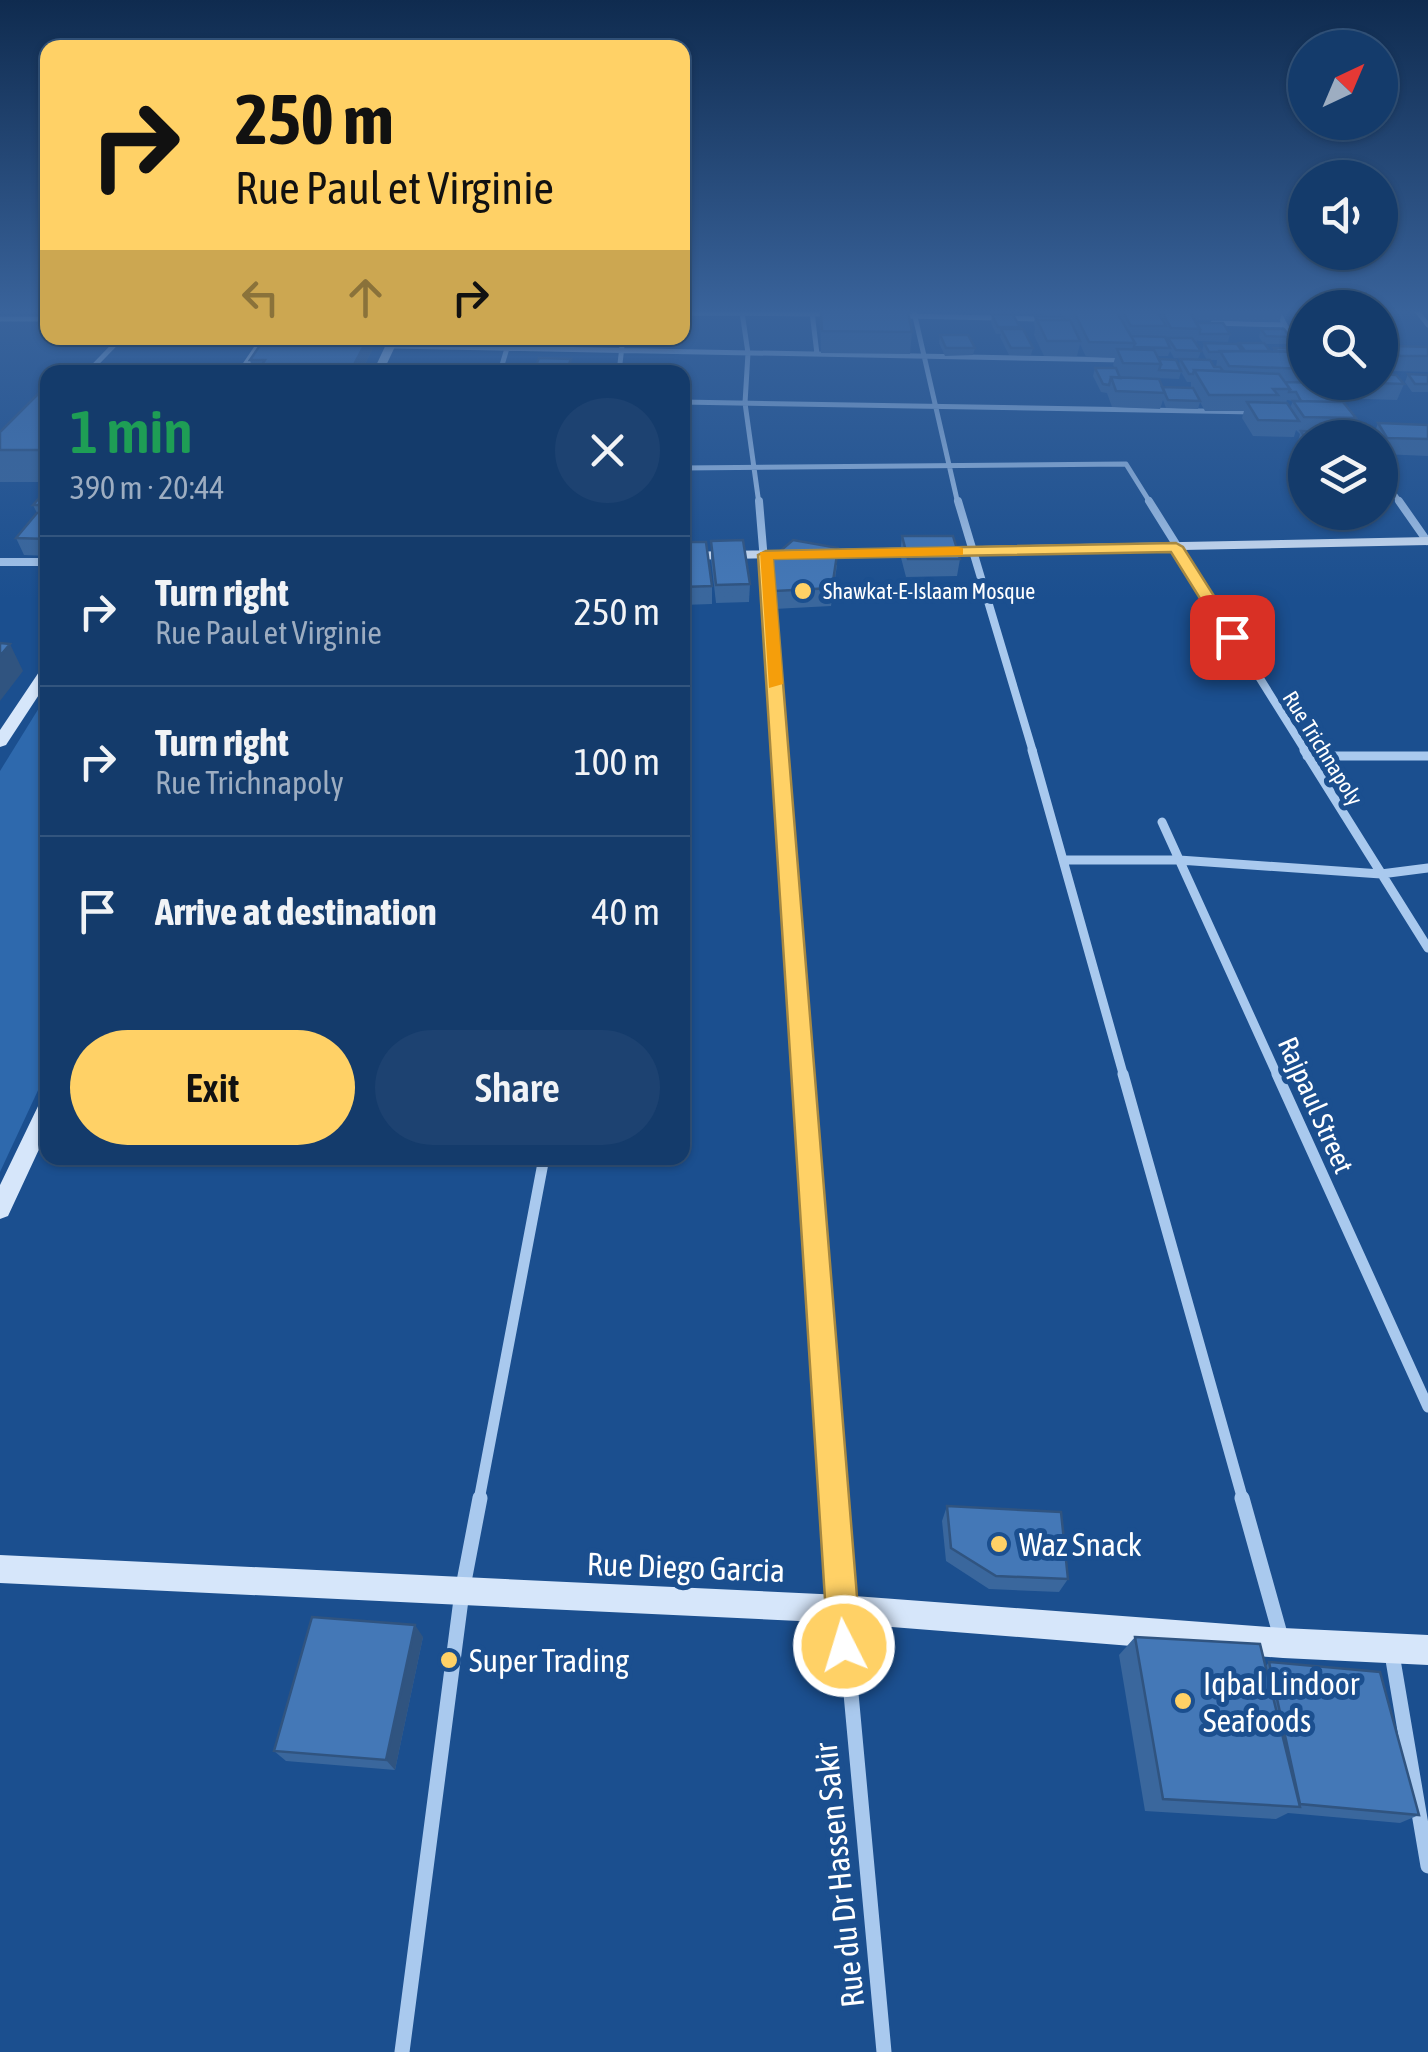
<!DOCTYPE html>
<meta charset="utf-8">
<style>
:root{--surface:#143b6b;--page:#1d4271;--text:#f1f3f6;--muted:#9dadc1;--line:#33557e;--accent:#ffd166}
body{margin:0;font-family:"Asap Condensed",sans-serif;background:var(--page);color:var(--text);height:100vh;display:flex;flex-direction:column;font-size:38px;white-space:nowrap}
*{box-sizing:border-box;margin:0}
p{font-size:32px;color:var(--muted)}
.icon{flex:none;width:55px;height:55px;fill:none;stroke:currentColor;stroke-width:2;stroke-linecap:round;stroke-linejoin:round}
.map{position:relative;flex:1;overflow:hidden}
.panel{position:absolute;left:40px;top:365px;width:650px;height:800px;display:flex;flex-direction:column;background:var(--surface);border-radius:20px;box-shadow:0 2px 8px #0004,0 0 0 2px var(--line)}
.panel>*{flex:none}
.banner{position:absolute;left:40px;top:40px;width:650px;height:305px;border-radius:20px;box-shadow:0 2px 8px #0004,0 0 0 2px var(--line);background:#ffd166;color:#111;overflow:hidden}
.needle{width:65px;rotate:44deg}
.tools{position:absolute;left:1288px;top:30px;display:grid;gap:20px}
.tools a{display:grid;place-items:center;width:110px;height:110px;border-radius:50%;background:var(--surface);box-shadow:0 2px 8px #0004,0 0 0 2px var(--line);font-size:50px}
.pin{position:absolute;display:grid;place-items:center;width:85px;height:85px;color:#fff;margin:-42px;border-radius:20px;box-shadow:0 5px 15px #0006}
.me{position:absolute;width:110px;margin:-55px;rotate:355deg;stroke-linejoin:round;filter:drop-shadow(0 0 8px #0008)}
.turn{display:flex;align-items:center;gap:35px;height:210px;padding:0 30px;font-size:45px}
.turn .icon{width:130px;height:130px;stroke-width:2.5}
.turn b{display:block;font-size:70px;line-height:85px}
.lanes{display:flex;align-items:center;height:95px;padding:0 30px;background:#0003;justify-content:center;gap:50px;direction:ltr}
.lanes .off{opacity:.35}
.round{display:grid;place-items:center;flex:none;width:105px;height:105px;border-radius:52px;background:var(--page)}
.overview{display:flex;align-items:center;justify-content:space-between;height:170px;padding:0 30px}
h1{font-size:60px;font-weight:600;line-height:75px;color:#1e9e55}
.action{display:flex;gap:20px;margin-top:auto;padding:20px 30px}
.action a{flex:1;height:115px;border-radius:60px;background:var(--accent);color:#111;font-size:40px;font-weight:600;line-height:115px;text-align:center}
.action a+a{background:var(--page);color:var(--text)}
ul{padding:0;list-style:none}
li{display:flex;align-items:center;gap:30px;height:150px;padding:0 30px;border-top:2px solid var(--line)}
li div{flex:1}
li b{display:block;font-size:38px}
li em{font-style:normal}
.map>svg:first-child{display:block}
</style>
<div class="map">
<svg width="1428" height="2052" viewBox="0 0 1428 2052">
<rect width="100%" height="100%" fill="#1b4f8f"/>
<path fill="#2e69ad" d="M 47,695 L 47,1071 L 0,1172 L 0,771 Z"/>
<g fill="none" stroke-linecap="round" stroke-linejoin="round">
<path stroke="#a9c9ee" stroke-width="5" d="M 742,312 L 748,353 L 745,403 L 759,504
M 812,312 L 817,354
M 914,312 L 958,504
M 1278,312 L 1305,362
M 1418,312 L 1428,325
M 682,313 L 831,314
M 908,316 L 1081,320
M 0,319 L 48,319
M 1213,323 L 1285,325
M 390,346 L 1124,360
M 88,372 L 121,338
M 500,372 L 510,338
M 619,372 L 623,338
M 682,402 L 1256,412
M 682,468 L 1126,464 L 1151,504
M 1380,473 L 1401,504"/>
<path stroke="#a9c9ee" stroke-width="8" d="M 759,501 L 780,752
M 958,501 L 1033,752
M 1149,501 L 1306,752
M 1399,501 L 1427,541
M 0,562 L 48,562"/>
<path stroke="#a9c9ee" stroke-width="9" d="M 780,750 L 803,1077
M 1032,750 L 1124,1077
M 1304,750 L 1428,948
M 1307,756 L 1428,756
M 1162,822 L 1278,1077
M 1063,860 L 1179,860 L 1381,874 L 1428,868"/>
<path stroke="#a9c9ee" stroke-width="11" d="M 803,1074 L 833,1500
M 1123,1074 L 1243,1500
M 1277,1074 L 1428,1407
M 479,1500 L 543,1163"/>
<path stroke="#a9c9ee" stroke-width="15" d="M 833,1498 L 884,2052
M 1242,1498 L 1282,1641
M 1392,1654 L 1428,1866
M 402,2052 L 462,1592 L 480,1498"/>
<path fill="#d6e6fa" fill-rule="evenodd" d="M 260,338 L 270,338 L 247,372 L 237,372 Z
M 389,338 L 399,338 L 383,372 L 373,372 Z
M 1428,537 L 1428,545 L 682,560 L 682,552 Z
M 48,665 L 48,681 L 6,745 L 0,747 L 0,730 L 43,666 Z
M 48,1098 L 48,1130 L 8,1216 L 0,1219 L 0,1185 L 41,1100 Z
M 0,1555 L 841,1595 L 1283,1628 L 1428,1635 L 1428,1665 L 1283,1658 L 841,1623 L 0,1583 Z"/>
</g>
<path fill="#3a679d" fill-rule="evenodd" d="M 820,312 L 908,312 L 912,332 L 910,354 L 821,353 Z
M 970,312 L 1003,312 L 1002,315 L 1020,327 L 1019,329 L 1033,348 L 1031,355 L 1009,355 L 1000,337 L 1001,334 L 996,334 L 991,323 L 992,315 L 971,315 Z
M 1042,312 L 1059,312 L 1058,317 L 1062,317 L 1060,312 L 1283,312 L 1279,322 L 1194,320 L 1196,323 L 1230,334 L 1228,342 L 1198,341 L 1197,340 L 1196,344 L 1201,351 L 1198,359 L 1174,358 L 1170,351 L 1168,356 L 1157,356 L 1159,359 L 1179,366 L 1180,359 L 1216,367 L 1217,360 L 1207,360 L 1202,351 L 1204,343 L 1239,346 L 1239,343 L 1263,343 L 1259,337 L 1261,329 L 1290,337 L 1287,344 L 1264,344 L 1270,351 L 1273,351 L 1274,348 L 1302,352 L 1301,350 L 1305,343 L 1305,382 L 1336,402 L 1356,418 L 1350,433 L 1305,438 L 1305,468 L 1296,447 L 1300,434 L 1296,430 L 1294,437 L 1253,436 L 1242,418 L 1244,411 L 1205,411 L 1200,402 L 1198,409 L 1166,408 L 1163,400 L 1160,409 L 1112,407 L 1107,393 L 1101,392 L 1093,376 L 1095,368 L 1115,368 L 1113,365 L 1115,358 L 1086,357 L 1080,344 L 1077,356 L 1044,356 L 1034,335 L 1035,329 L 1034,324 L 1035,316 L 1044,316 ZM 1181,372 L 1187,382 L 1191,382 L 1191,388 L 1162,387 L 1157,378 L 1179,379 ZM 1287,400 L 1293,401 L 1290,408 L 1286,403 Z
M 940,335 L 975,348 L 973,355 L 945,356 L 939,343 Z
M 265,338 L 373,338 L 374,346 L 361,372 L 253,372 L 250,360 Z
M 426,338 L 480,338 L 478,344 L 427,344 Z
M 1392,346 L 1428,347 L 1428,372 L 1394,371 L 1386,362 Z
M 1408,374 L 1428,375 L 1428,392 L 1412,392 L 1405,382 Z
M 1332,382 L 1380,382 L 1404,384 L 1397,400 L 1337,398 L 1330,389 Z
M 48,384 L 48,482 L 0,482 L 0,432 Z
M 1378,423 L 1428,425 L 1428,456 L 1381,454 L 1380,438 L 1373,438 Z
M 48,488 L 48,556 L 24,555 L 16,538 L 37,513 L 33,505 Z
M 902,536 L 960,559 L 957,576 L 906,577 L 900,554 Z
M 711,541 L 750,584 L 749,602 L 716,603 L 711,559 Z
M 682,542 L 712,586 L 712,604 L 682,605 Z
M 772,558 L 837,565 L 831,606 L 774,609 L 771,575 Z
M 947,1506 L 1068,1579 L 1059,1592 L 989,1589 L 946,1561 L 942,1521 Z
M 423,1637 L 395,1770 L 286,1761 L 274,1751 Z
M 1135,1637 L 1266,1666 L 1269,1662 L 1419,1815 L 1400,1823 L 1288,1813 L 1276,1819 L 1145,1811 L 1119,1655 Z"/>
<path fill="#305480" d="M 368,338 L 373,338 L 374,346 L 361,372 L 350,372 Z
M 571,359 L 572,372 L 566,372 Z
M 10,644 L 23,671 L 0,701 L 0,656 Z
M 415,1625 L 423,1637 L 395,1770 L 386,1760 Z"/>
<path fill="#4478b7" stroke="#305480" stroke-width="2.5" d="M 821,312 L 908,312 L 912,332 L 822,331 Z
M 1074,312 L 1117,312 L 1135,343 L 1089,342 Z
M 1123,312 L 1158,312 L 1166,326 L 1131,326 Z
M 1162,312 L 1190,312 L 1200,329 L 1171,328 Z
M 992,315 L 1013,315 L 1020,327 L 998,327 Z
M 1035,316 L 1064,317 L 1065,320 L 1037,320 L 1037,321 Z
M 1037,320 L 1070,320 L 1080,341 L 1047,341 Z
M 1196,323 L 1223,323 L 1230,334 L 1200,334 L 1200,329 Z
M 1001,329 L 1023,329 L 1033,348 L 1011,348 Z
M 1261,329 L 1284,329 L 1290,337 L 1266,336 Z
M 940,335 L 968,335 L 975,348 L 946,348 Z
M 1131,336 L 1165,337 L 1170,348 L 1134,347 L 1135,343 Z
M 265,338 L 368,338 L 350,372 L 306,372 L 308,368 L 291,368 L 289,372 L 257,372 L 265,360 L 250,360 Z
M 1168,338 L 1192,338 L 1201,351 L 1176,350 Z
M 1204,343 L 1237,344 L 1242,351 L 1209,352 Z
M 1239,343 L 1264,343 L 1270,351 L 1245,351 Z
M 1392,346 L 1428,347 L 1428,356 L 1400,356 Z
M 1274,348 L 1296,348 L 1298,352 L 1277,351 Z
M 1117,349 L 1154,350 L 1161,364 L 1123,363 Z
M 1220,351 L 1304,352 L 1305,369 L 1229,366 Z
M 539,358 L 571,359 L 566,372 L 533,372 Z
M 1159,359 L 1176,360 L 1181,371 L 1159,370 L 1161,364 Z
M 1180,359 L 1210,360 L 1214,367 L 1220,367 L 1223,371 L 1194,370 L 1193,374 L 1189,374 Z
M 1095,368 L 1116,368 L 1120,378 L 1111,377 L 1109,385 L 1103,384 Z
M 1194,370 L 1279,374 L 1290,389 L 1273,389 L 1278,395 L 1209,395 Z
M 1380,374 L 1396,375 L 1404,384 L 1342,382 L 1380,382 Z
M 1408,374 L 1428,375 L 1428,384 L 1415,384 Z
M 1111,377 L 1159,379 L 1165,393 L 1116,391 Z
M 1285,382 L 1322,383 L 1336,402 L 1301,401 L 1296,392 L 1289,392 L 1290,389 Z
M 48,384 L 48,450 L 0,450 L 0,432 Z
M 1162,387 L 1193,388 L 1200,401 L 1168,400 Z
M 1293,401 L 1343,402 L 1356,418 L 1304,417 Z
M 1247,402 L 1287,403 L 1299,421 L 1258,420 Z
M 1378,423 L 1428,425 L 1428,439 L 1387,438 Z
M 1301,431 L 1364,434 L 1366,438 L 1305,438 Z
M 48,488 L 48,505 L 33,505 Z
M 37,513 L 48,513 L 48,539 L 16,538 Z
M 902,536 L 953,536 L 960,559 L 908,559 Z
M 743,540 L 750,584 L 716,585 L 711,541 Z
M 793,540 L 838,548 L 832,588 L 775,591 L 772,558 Z
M 682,542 L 706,542 L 712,586 L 682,587 Z
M 0,643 L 10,644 L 0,656 Z
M 947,1506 L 1061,1512 L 1068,1579 L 996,1576 L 951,1548 Z
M 312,1617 L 415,1625 L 386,1760 L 274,1751 Z
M 1135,1637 L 1260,1644 L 1300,1807 L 1163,1799 Z
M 1269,1662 L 1380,1672 L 1419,1815 L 1300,1804 Z"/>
<linearGradient id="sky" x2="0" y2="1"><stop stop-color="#0f2b4f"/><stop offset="0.52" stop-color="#39639b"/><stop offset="1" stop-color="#39639b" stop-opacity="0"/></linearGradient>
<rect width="1428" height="599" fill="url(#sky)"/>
<path fill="#ffd166" stroke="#a68842" stroke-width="2.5" d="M 1176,543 L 1183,547 L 1240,637 L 1237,640 L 1226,640 L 1171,552 L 773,559 L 861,1646 L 856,1658 L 844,1662 L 832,1658 L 828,1646 L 758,555 L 766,551 Z"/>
<path fill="#f59e0b" d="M 958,547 L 963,548 L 963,555 L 773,559 L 783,684 L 769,688 L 760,552 Z"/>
<g fill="#ffd166" stroke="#1b4f8f" stroke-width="4">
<circle cx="803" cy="591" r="10"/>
<circle cx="999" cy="1544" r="10"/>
<circle cx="449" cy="1660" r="10"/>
<circle cx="1183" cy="1701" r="10"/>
</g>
<g text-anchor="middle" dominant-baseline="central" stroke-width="10" stroke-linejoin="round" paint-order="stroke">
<g font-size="22" fill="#fff" stroke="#1b4f8f" text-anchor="start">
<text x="823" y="591">Shawkat-E-Islaam Mosque</text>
</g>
<g font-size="22" fill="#fff" stroke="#1b4f8f">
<text transform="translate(1323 748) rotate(58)">Rue Trichnapoly</text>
</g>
<g font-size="28" fill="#fff" stroke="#1b4f8f">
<text transform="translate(1316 1105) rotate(66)">Rajpaul Street</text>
</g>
<g font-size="32" fill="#fff" stroke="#1b4f8f" text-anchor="start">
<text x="1019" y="1544">Waz Snack</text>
<text x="469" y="1660">Super Trading</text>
<text x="1203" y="1683">Iqbal Lindoor<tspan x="1203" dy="37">Seafoods</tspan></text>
</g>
<g font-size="32" fill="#fff" stroke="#1b4f8f">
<text transform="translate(686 1567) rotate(2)">Rue Diego Garcia</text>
<text transform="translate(839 1875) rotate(-96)">Rue du Dr Hassen Sakir</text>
</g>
</g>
</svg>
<div class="tools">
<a><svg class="needle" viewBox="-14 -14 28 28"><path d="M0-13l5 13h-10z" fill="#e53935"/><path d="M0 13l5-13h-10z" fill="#9dadc1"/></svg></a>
<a><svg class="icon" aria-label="sound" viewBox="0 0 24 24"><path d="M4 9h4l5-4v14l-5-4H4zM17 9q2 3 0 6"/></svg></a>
<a><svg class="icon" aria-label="search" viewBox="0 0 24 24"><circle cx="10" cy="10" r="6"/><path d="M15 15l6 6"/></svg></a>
<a><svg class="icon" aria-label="layers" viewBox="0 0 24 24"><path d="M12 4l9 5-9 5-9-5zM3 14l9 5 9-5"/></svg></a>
</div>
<div class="pin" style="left:1232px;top:637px;background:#d93025"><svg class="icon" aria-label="arrive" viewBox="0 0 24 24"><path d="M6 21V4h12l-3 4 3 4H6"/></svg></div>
<svg class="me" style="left:844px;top:1646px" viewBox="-20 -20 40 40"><circle r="17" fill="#ffd166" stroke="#fff" stroke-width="3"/><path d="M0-11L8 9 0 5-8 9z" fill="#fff"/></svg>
<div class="banner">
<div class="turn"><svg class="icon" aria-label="right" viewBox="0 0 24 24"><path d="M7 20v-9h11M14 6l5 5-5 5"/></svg><div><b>250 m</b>Rue Paul et Virginie</div></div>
<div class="lanes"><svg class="icon off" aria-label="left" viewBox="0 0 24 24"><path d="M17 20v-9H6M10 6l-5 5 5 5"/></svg><svg class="icon off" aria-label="ahead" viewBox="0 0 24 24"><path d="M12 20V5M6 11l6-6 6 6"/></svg><svg class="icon" aria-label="right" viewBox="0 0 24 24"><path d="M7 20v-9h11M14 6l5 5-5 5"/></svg></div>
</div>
<section class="panel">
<div class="overview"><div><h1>1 min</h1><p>390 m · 20:44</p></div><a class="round"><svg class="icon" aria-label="close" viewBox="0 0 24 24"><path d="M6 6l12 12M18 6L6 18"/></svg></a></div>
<ul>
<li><svg class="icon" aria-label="right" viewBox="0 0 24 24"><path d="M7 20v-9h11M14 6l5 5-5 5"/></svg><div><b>Turn right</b><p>Rue Paul et Virginie</p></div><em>250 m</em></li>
<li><svg class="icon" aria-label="right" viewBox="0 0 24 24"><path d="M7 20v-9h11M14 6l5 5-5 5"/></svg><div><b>Turn right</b><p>Rue Trichnapoly</p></div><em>100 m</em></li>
<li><svg class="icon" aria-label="arrive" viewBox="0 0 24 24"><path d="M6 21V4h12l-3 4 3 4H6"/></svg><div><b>Arrive at destination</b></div><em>40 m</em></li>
</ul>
<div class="action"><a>Exit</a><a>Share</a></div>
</section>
</div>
